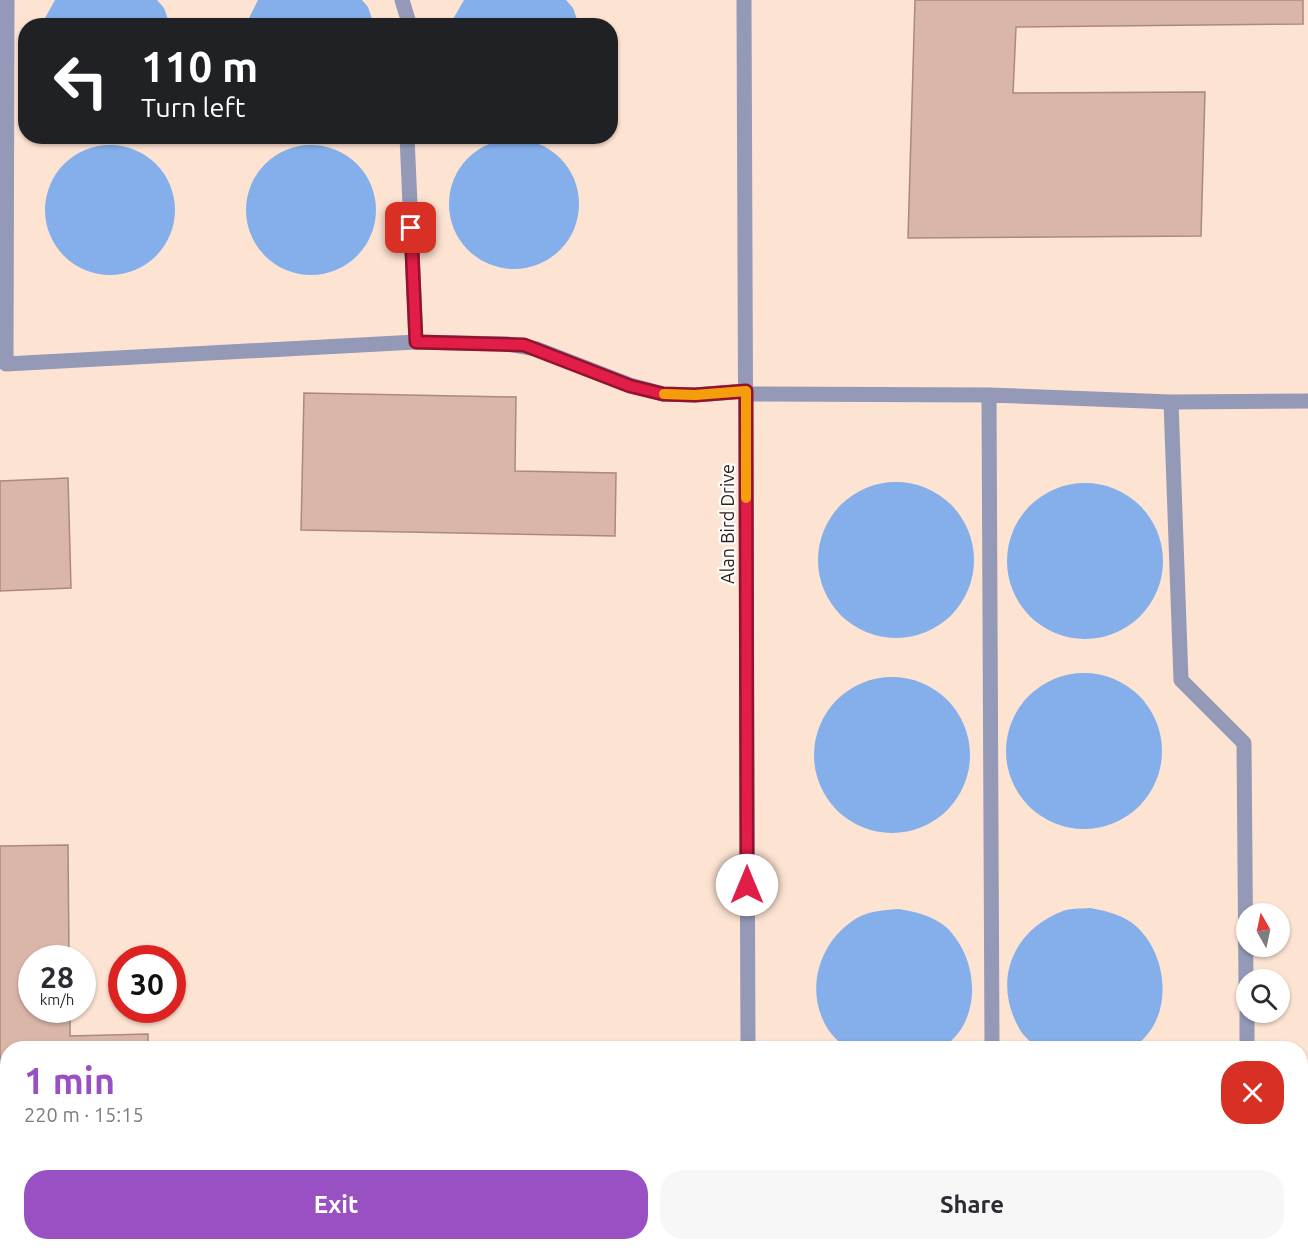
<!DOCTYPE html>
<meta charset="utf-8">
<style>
:root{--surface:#fff;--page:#f7f7f7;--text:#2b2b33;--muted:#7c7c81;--accent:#9950c3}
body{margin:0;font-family:Ubuntu,sans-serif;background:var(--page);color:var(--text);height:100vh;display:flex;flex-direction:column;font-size:22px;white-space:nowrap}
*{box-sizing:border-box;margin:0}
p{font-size:20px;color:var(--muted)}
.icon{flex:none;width:33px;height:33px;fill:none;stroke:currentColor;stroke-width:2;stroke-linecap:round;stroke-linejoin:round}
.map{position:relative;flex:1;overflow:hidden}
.panel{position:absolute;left:0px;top:1041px;width:1308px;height:210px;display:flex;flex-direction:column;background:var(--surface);border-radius:24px 24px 0 0;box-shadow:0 2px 4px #0004}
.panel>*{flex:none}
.guide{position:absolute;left:18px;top:18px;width:600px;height:126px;border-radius:24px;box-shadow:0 2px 4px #0004;background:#202124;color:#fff;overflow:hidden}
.needle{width:39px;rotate:351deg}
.tools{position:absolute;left:1236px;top:903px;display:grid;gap:12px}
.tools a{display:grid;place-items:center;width:54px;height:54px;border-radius:50%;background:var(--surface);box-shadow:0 2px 4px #0004;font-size:30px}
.speed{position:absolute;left:18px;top:945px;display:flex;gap:12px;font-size:30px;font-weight:700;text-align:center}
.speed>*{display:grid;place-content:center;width:78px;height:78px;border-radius:50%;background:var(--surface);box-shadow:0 2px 4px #0004;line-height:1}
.speed small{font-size:15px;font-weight:400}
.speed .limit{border:9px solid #d22;background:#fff;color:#111}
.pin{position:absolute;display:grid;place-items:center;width:51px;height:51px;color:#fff;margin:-26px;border-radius:12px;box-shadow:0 3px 9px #0006}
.me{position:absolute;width:66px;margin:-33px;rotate:0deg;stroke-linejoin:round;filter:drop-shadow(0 0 4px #0008)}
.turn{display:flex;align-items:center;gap:21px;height:126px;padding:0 24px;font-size:27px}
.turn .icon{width:78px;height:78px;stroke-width:2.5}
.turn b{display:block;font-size:42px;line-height:51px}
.round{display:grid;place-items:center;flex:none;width:63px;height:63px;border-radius:24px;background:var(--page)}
.overview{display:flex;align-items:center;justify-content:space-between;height:102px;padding:0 24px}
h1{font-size:36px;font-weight:700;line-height:45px;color:var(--accent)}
.action{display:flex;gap:12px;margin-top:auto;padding:12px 24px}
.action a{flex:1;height:69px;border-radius:24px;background:var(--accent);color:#fff;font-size:24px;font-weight:700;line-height:69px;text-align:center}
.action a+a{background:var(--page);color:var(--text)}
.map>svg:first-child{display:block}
</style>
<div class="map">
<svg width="1308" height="1251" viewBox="0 0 1308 1251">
<rect width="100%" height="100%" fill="#fde3d2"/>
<path fill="#a4ddc2" d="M 630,1244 L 710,1244 L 710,1251 L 627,1251 Z"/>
<path fill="#84afeb" d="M 55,0 L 157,0 L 164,8 L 170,25 L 43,25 L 44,20 Z
M 258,0 L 362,0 L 368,7 L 374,25 L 247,25 L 249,18 Z
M 464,0 L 566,0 L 573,8 L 579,25 L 452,25 L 453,19 Z
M449 204a65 65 0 1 1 130 0a65 65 0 1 1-130 0Z
M45 210a65 65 0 1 1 130 0a65 65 0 1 1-130 0Z
M246 210a65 65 0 1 1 130 0a65 65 0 1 1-130 0Z
M818 560a78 78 0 1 1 156 0a78 78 0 1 1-156 0Z
M1007 561a78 78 0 1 1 156 0a78 78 0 1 1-156 0Z
M1006 751a78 78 0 1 1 156 0a78 78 0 1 1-156 0Z
M814 755a78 78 0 1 1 156 0a78 78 0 1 1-156 0Z
M 1090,908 C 1107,911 1124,915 1137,927 C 1170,958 1174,1022 1132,1048 L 1037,1048 C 1031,1042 1023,1036 1019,1028 C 992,980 1013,930 1063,911 C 1071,908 1081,909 1090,908 Z
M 899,909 C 916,912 933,916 946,927 C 980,959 983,1022 942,1048 L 846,1048 C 841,1043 834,1038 830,1032 C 804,996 817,946 851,922 C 865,911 883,910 899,909 Z
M 852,1244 L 940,1244 L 928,1251 L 867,1251 Z
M 1040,1244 L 1129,1244 L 1118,1251 L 1055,1251 Z"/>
<path fill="#dab6a8" stroke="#ab897c" stroke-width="1.5" d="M 915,0 L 1303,0 L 1303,24 L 1016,27 L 1013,93 L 1205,92 L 1201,236 L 908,238 Z
M 304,393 L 516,397 L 515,471 L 616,473 L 615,536 L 301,530 Z
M 68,478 L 71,588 L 0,591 L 0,481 Z
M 68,845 L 69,958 L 32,958 L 32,1010 L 70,1010 L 70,1036 L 148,1034 L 148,1048 L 8,1048 L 8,1244 L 68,1244 L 69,1251 L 0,1251 L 0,846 Z"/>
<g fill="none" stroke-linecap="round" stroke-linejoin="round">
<path stroke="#9499b7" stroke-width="15" d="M 7,0 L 6,364 L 416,342 L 507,344 L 537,349 L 630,385 L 663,394 L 695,395 L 746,391
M 402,0 L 410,26
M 407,136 L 416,342
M 746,394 L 989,395 L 1171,402 L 1308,401
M 989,395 L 992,1048
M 1171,402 L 1181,680 L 1244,743 L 1246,985
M 1247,1012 L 1247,1048
M 992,1244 L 992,1251
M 1249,1244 L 1249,1251"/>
<path stroke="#9499b7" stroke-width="15" d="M 744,0 L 748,1048
M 748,1244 L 748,1251"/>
</g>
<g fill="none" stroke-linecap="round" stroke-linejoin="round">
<defs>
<path id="route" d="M 411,228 L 416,342 L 524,345 L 630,386 L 663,394 L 695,395 L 746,391 L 747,885"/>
</defs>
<use href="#route" stroke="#92132f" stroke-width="15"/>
<use href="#route" stroke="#e11d48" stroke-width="10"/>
<path stroke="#f59e0b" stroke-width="10" d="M 664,394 L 695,395 L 746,391 L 746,498"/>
</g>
<g text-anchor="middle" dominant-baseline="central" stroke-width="4.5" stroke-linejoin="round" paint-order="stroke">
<g font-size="18" fill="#2c2018" stroke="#fff">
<text transform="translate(727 524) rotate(-90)">Alan Bird Drive</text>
</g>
</g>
</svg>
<div class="tools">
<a><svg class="needle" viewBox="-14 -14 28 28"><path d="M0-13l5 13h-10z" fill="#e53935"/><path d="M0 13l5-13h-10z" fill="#7c7c81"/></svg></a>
<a><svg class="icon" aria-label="search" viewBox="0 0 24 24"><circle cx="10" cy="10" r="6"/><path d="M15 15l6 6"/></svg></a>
</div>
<div class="speed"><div>28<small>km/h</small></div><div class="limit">30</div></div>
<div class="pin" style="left:411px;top:228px;background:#d93025"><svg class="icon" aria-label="arrive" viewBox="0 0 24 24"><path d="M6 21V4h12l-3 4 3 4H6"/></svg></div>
<svg class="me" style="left:747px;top:885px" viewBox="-20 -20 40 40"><circle r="19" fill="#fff"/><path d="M0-13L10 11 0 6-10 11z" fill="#e11d48"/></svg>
<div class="guide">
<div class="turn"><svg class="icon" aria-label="left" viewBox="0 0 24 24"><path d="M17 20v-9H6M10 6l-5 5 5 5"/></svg><div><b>110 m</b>Turn left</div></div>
</div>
<section class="panel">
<div class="overview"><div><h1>1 min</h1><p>220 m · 15:15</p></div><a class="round" style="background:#d93025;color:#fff"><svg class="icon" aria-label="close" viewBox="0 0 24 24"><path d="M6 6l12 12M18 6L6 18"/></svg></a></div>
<div class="action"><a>Exit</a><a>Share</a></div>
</section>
</div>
